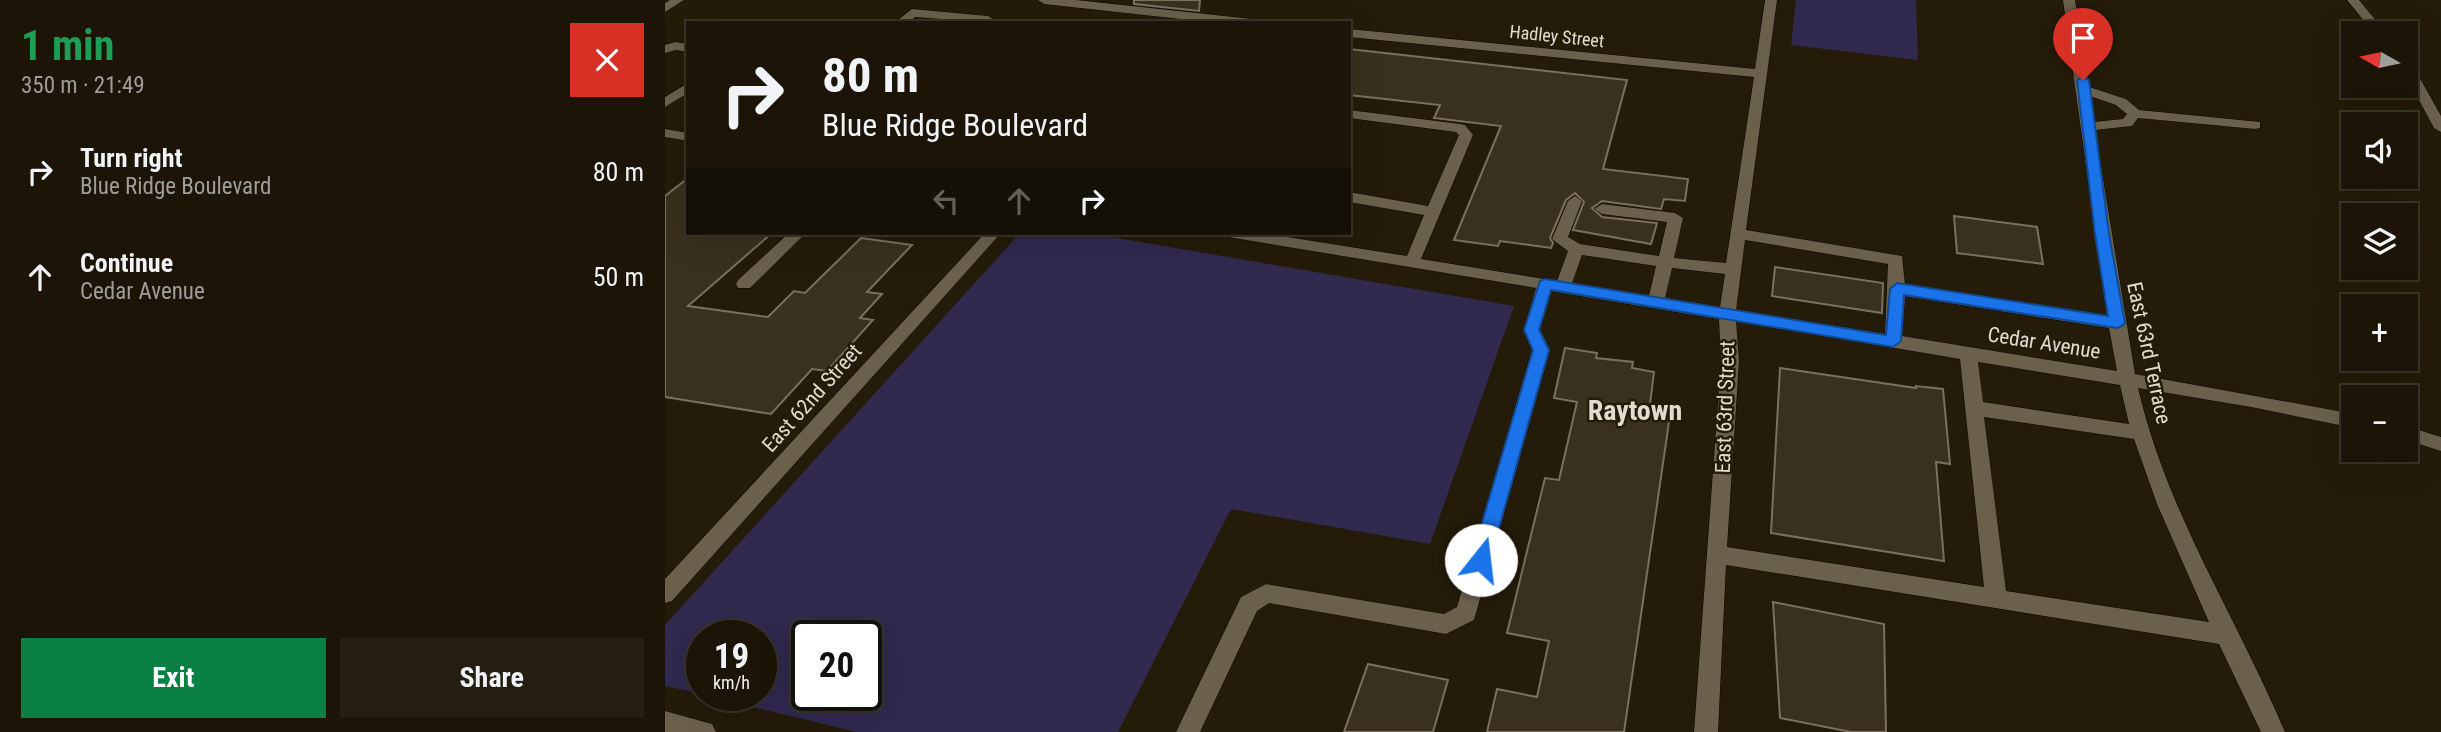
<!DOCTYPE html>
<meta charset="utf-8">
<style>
:root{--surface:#1b1407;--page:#241d11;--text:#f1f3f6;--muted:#a09e9b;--line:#393328;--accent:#0b8043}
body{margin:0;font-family:"Roboto Condensed",sans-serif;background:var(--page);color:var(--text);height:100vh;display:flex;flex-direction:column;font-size:26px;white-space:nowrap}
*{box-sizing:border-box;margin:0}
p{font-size:23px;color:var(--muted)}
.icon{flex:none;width:38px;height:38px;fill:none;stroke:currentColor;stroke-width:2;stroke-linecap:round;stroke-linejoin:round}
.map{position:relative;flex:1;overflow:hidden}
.side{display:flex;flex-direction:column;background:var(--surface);width:665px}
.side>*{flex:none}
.guide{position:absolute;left:21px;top:21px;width:665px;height:214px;border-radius:0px;box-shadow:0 7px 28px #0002,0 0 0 2px var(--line);background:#1b1407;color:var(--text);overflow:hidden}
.needle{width:46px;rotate:279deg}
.buttons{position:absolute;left:1676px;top:21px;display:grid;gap:14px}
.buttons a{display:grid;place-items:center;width:77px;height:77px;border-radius:0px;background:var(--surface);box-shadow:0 7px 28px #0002,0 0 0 2px var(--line);font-size:35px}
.speed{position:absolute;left:21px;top:620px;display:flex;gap:14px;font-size:35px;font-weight:700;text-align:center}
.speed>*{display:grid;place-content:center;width:91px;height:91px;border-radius:50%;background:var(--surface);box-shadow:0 7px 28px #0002,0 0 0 2px var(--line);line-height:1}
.speed small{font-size:18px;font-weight:400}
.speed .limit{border:4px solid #111;border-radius:10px;background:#fff;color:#111}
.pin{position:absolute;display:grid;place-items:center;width:60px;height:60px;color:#fff;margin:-72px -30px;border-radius:50% 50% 50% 0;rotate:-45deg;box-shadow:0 0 7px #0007}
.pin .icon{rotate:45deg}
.me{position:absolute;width:77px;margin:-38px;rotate:16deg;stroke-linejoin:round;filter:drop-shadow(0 0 5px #0008)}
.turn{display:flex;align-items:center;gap:24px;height:147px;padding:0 21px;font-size:32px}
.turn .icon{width:91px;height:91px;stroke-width:2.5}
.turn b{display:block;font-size:49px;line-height:60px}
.lanes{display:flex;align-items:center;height:66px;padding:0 21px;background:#0003;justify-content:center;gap:35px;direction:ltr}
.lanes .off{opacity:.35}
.round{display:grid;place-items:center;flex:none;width:74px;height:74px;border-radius:0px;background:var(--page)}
.headline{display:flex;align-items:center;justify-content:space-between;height:119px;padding:0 21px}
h1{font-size:42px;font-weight:700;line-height:52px;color:#1e9e55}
.primary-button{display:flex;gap:14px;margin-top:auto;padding:14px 21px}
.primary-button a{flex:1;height:80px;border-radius:0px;background:var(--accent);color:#fff;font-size:28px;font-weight:700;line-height:80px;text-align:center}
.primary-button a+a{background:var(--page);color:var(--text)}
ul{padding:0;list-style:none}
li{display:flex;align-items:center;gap:21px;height:105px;padding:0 21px}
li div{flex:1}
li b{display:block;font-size:26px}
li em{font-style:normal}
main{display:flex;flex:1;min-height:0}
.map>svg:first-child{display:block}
</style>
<main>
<section class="side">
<div class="headline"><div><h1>1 min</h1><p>350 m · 21:49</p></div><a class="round" style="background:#d93025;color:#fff"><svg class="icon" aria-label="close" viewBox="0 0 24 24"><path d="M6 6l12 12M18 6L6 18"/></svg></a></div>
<ul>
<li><svg class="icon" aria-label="right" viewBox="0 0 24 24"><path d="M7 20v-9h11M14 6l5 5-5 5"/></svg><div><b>Turn right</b><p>Blue Ridge Boulevard</p></div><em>80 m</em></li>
<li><svg class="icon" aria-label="ahead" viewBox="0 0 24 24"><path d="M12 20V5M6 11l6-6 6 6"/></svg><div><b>Continue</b><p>Cedar Avenue</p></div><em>50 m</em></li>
</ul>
<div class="primary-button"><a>Exit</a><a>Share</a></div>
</section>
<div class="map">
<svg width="1776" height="732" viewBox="0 0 1776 732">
<rect width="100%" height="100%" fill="#241b09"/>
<path fill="#31294e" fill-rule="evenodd" d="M 1131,0 L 1251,0 L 1253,60 L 1126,45 Z
M 355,233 L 423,233 L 849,306 L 765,544 L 566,509 L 453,732 L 192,732 L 38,695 L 96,695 L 96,635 L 37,635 L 37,694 L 0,686 L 0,625 ZM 142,635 L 201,635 L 201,695 L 142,695 Z"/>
<path fill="#39301d" stroke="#7b705c" stroke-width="2" d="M 469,0 L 535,0 L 534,11 L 469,4 Z
M 684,49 L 962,80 L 938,169 L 1023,179 L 1020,201 L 999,199 L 996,209 L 937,201 L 927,208 L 937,217 L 992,223 L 986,244 L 908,230 L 919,202 L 910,193 L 901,200 L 885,238 L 888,243 L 886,248 L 835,241 L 833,246 L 789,240 L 836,126 L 769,118 L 775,105 L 684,95 Z
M 23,178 L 23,233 L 107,233 L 23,306 L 103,317 L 129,291 L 140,293 L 196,238 L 247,245 L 202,292 L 217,294 L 195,318 L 208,320 L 162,371 L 147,369 L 106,414 L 0,397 L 0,196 Z
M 1289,216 L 1372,227 L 1378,264 L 1292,253 Z
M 1110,267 L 1218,283 L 1217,313 L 1107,296 Z
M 900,348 L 932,353 L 931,358 L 968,362 L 967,368 L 989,372 L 984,412 L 1005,415 L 959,732 L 822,732 L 832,689 L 872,697 L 884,641 L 842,633 L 880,478 L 894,480 L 912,402 L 889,398 Z
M 1115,368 L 1251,388 L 1251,386 L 1278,389 L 1285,464 L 1271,462 L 1279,561 L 1106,533 Z
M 1108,602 L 1219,624 L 1221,732 L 1186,732 L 1115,718 Z
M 703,664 L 783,680 L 768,732 L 679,732 Z"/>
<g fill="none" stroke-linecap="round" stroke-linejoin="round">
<defs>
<path id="minor" d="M 5,0 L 19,0 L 0,12 L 0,3 Z
M 373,0 L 411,0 L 587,19 L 593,23 L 552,23 L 379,4 Z
M 1100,0 L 1112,0 L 1081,230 L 1237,256 L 1240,285 L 1442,316 L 1398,0 L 1410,0 L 1424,87 L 1461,99 L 1474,110 L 1595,122 L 1595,128 L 1590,129 L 1473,118 L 1467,126 L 1430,130 L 1470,374 L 1689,414 L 1689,428 L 1586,407 L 1473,388 C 1502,513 1571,616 1620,732 L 1596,732 L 1554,644 L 1061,565 L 1053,732 L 1029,732 L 1056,361 L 1054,319 L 886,291 L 875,330 L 885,350 L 809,620 L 781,634 L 604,603 L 592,611 L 535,732 L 511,732 L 576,597 L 601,584 L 779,614 L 792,607 L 867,350 L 859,330 L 871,288 L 563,237 L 560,233 L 597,233 L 742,256 L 759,215 L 684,202 L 684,192 L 763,206 L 794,135 L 791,132 L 684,118 L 684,110 L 795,124 L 800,125 L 808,135 L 756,259 L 892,281 L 903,251 L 887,239 L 903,201 L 910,196 L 917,201 L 903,237 L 915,244 L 994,256 L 1002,222 L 937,214 L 929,209 L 937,204 L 1010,213 L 1018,218 L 1009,258 L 1061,263 L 1089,77 L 684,37 L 684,29 L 1090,69 ZM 1425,96 L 1451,105 L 1462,114 L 1458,119 L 1429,122 ZM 1080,240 L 1223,264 L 1220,334 L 1071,310 ZM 917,255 L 991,266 L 984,296 L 907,283 ZM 1007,268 L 1060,274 L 1055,307 L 1000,298 ZM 1240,296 L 1444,328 L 1452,371 L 1237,336 ZM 1071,321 L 1295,359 L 1319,587 L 1062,547 L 1074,361 ZM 1313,362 L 1455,385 L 1464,424 L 1318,402 ZM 1319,417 L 1469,439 L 1492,504 L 1544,622 L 1341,591 Z
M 1682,0 L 1694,0 L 1721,33 L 1709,33 Z
M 247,9 L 323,16 L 329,20 L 327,23 L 250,17 L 243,23 L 229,23 Z
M 10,42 L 23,44 L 23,52 L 11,50 L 0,53 L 0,45 Z
M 1741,60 L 1747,64 L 1776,116 L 1776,132 L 1769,128 L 1741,76 Z
M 23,83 L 23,93 L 0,107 L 0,97 Z
M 0,129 L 23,133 L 23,141 L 0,137 Z
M 124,233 L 141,233 L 85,288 L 73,288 L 71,284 L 73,280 Z
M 320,233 L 336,233 L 7,601 L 0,603 L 0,579 Z
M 1741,426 L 1776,437 L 1776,451 L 1741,440 Z
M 0,711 L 47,724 L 51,732 L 0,732 Z"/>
</defs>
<use href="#minor" stroke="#0d0600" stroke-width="1"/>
<use href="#minor" fill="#6a604c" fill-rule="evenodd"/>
</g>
<path fill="#1a73e8" stroke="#114b97" stroke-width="2" d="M 1418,77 L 1424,80 L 1444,234 L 1460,323 L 1457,326 L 1452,328 L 1239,295 L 1236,341 L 1228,347 L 886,290 L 874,330 L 884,350 L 825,560 L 822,566 L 816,568 L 809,566 L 806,560 L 868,350 L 859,330 L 875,281 L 880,279 L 1221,335 L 1225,289 L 1232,283 L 1443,316 L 1430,234 L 1412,80 Z"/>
<g text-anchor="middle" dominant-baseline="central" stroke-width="5" stroke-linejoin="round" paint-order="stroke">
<g font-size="18" fill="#e1dbd0" stroke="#241b09">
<text transform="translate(892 36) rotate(6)">Hadley Street</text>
</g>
<g font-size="21" fill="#e1dbd0" stroke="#241b09">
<text transform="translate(1379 343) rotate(9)">Cedar Avenue</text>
<text transform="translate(1484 353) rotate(78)">East 63rd Terrace</text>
<text transform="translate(147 398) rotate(-48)">East 62nd Street</text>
<text transform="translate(1060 407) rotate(-88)">East 63rd Street</text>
</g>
<g font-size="28" font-weight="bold" fill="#e1dbd0" stroke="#241b09">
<text x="970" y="410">Raytown</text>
</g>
</g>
</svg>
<div class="buttons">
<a><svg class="needle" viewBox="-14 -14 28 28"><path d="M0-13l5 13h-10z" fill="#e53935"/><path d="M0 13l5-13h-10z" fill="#a09e9b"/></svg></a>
<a><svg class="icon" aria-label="sound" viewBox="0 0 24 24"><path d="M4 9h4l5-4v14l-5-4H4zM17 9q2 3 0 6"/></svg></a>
<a><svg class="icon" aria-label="layers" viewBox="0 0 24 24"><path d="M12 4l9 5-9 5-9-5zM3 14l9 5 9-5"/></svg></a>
<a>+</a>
<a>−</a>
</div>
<div class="speed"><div>19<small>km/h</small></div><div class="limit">20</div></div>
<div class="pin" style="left:1418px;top:80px;background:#d93025"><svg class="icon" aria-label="arrive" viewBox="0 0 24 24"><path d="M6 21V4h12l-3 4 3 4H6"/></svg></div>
<svg class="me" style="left:816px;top:560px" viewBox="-20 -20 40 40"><circle r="19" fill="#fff"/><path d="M0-13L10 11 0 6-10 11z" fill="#1a73e8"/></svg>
<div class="guide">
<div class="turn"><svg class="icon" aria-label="right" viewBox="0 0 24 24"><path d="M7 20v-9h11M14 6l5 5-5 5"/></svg><div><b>80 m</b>Blue Ridge Boulevard</div></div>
<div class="lanes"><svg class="icon off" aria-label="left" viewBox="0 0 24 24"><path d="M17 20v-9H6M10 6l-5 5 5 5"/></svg><svg class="icon off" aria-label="ahead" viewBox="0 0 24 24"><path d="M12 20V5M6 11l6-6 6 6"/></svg><svg class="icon" aria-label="right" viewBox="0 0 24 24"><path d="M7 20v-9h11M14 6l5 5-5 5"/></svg></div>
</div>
</div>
</main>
